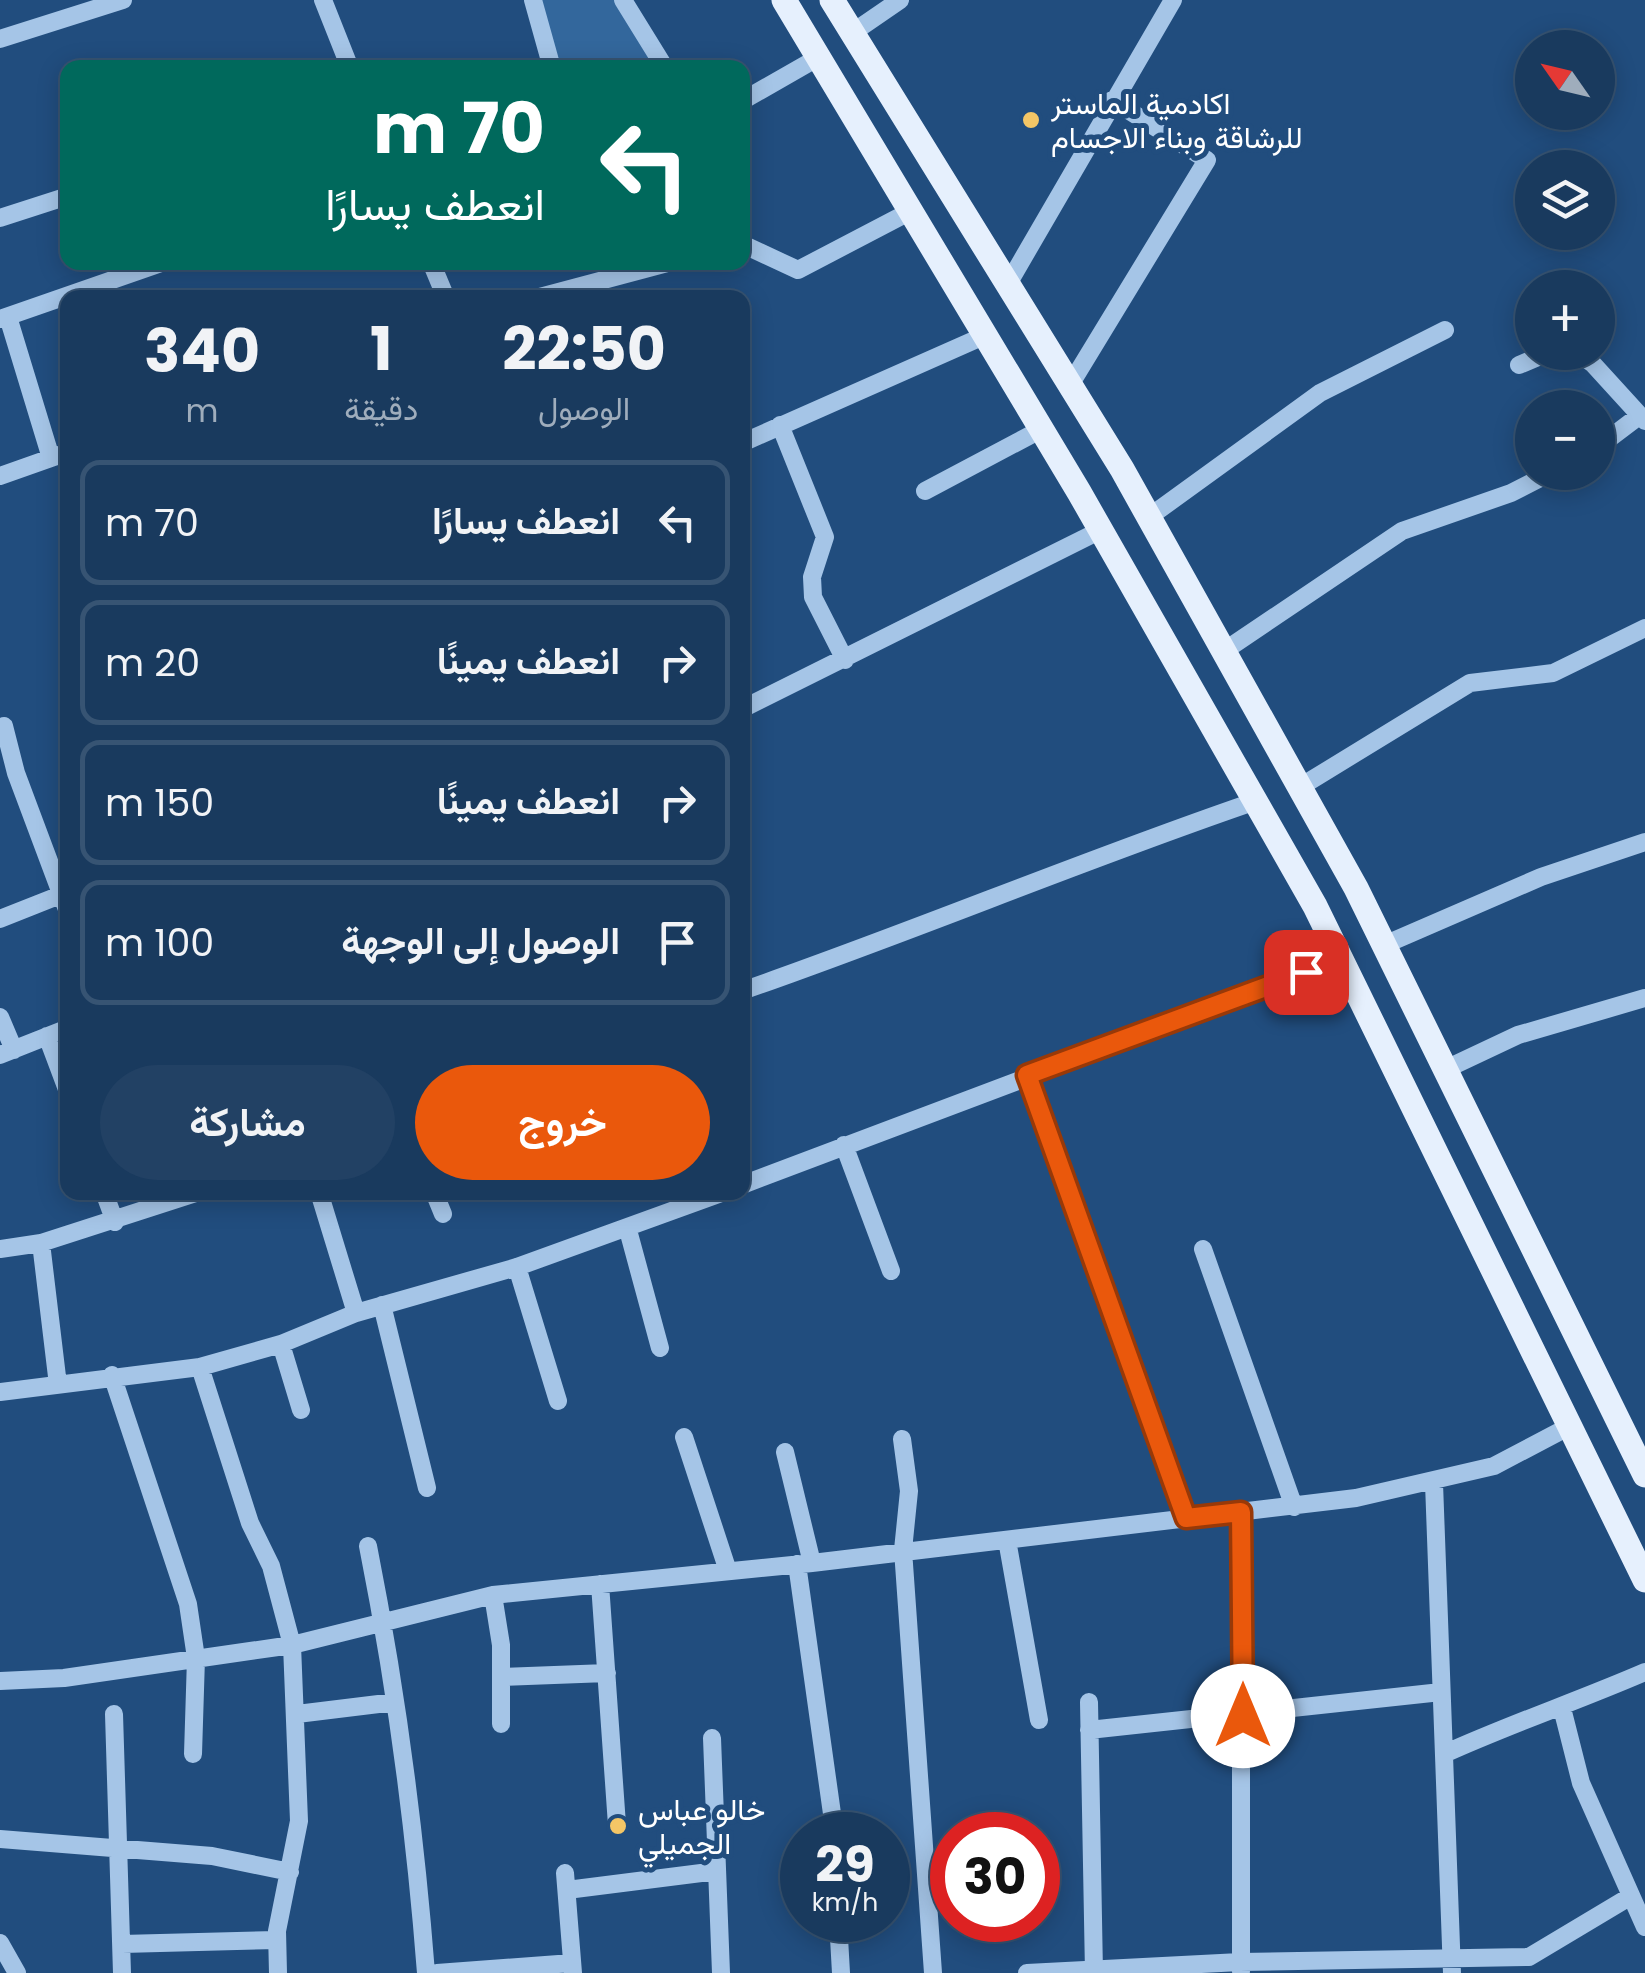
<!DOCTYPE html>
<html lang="ar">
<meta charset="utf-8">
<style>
:root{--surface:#193a5e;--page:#224164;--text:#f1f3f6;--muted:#9fadbc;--line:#375473;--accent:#ea580c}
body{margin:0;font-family:Poppins,Vazirmatn,sans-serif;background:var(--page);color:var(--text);direction:rtl;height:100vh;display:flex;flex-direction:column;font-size:38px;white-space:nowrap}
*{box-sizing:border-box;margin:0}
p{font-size:32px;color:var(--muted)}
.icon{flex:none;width:55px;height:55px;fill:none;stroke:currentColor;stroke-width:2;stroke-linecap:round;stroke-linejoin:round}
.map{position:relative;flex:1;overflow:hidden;direction:ltr}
.sheet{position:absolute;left:60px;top:290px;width:690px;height:910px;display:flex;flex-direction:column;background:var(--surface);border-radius:20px;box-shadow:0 5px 25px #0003,0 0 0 2px var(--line);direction:rtl}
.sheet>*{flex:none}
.banner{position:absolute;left:60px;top:60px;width:690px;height:210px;border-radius:20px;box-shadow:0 5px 25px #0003,0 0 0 2px var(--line);direction:rtl;background:#00695c;color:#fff;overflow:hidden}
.needle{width:65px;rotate:304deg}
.tools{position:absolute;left:1515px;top:30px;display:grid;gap:20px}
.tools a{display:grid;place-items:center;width:100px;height:100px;border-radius:50%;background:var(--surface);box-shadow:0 5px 25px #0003,0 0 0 2px var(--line);font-size:50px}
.speed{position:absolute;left:780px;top:1812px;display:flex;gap:20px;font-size:50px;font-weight:700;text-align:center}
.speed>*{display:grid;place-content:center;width:130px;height:130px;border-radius:50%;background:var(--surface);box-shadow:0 5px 25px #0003,0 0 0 2px var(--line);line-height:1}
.speed small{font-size:25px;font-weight:400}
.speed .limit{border:15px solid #d22;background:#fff;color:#111}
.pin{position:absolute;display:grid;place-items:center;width:85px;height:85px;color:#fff;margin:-42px;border-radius:20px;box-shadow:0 5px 15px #0006}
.me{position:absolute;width:110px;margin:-55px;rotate:0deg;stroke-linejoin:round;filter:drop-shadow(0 0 8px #0008)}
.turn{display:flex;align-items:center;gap:35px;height:210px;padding:0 40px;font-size:45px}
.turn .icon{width:130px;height:130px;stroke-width:2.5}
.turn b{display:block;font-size:70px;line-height:85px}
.eta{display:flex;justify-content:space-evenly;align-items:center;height:170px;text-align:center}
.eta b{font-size:60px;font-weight:700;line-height:70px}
.button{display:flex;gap:20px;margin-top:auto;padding:20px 40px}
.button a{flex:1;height:115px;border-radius:60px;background:var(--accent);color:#fff;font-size:40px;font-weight:700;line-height:115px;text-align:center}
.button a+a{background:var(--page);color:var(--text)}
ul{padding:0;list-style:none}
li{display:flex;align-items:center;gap:30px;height:125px;margin:0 20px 15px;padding:0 20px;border:5px solid var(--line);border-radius:20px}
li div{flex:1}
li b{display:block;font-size:38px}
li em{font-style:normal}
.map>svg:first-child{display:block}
</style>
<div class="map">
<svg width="1645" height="1973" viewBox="0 0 1645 1973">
<rect width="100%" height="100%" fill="#214d7e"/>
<path fill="#33679c" d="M 538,0 L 618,0 L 661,67 L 560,67 Z"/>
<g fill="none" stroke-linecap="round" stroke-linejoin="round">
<path stroke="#a5c5e7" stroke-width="18" d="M 323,0 L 350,68
M 533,0 L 552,68
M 623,0 L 665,68
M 852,33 L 900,0
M 0,39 L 123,0
M 742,101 L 819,57
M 0,218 L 68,196
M 742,244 L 798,270 L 909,212
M 431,262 L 446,298
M 1008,284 L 1173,0
M 536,298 L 671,262
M 8,317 L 51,458
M 0,319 L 164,262
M 1576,352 L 1593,364 L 1645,421
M 1519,365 L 1550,352
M 1070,385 L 1207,160 L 1112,100
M 780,425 L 825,537 L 812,577 L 813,597 L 845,660
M 742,443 L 986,335
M 1598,447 L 1639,416
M 0,476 L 68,452
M 925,491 L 1040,430
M 1149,517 L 1320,393 L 1445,330
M 1224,651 L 1402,531 L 1511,493 L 1552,472
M 742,709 L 1101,530
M 4,726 L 16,773 L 68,912
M 1300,787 L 1470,683 L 1553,673 L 1645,628
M 0,919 L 68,892
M 1384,945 L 1541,877 L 1645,842
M 742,991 C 915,931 1083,860 1256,801
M 0,1017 L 14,1050
M 47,1036 L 68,1092
M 0,1055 L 68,1028
M 1448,1068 L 1518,1035 L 1645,998
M 1027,1075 L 1186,1518
M 844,1145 L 891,1271
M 742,1185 L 1341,959
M 104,1192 L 115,1222
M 319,1192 L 356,1313
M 434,1192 L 443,1214
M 628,1230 L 660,1348
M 41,1243 L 58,1385
M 0,1249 L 41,1243 L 199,1192
M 1203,1249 L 1294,1507
M 517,1267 L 558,1401
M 382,1305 L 427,1488
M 281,1344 L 301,1410
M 200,1367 L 250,1523 L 271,1566 L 292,1645 L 299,1821 L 277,1931 L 278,1973
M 112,1375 L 188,1604 L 196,1658 L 193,1754
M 0,1392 L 200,1367 L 281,1344 L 356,1313 L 517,1267 L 724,1192
M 684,1437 L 728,1571
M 902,1439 L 909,1491 L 903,1550 L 933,1973
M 785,1452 L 812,1563
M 1434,1483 L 1452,1973
M 1007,1540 L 1039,1720
M 368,1546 C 396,1687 415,1830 426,1973
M 797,1564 L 835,1835
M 600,1584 L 617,1825
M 493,1595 L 501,1645 L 501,1724
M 503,1677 L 607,1673
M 0,1681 L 64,1678 L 292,1645 L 493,1595 L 812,1563 L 1356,1498 L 1494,1466 L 1570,1426
M 1089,1702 L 1094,1973
M 1562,1708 L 1581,1783 L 1645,1927
M 114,1714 L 122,1973
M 297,1714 L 395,1702
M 1089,1730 L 1441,1692
M 712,1738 L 721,1973
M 1444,1754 C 1510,1724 1578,1701 1645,1672
M 0,1839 L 212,1856 L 290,1872
M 565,1873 L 573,1973
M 567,1890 L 717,1871
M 838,1920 L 841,1973
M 0,1943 L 17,1973
M 122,1944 L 277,1940
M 1241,1971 L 1241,1512
M 437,1973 L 572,1963
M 1027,1973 L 1240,1962 L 1529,1957 L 1631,1896"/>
<path stroke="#e6f0fd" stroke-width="25" d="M 784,0 L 1079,492 L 1315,906 L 1645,1580
M 832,0 L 1122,469 L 1356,888 L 1645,1475"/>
</g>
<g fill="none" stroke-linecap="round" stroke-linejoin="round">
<defs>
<path id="route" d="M 1243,1716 L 1241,1512 L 1186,1518 L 1027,1075 L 1306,972"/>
</defs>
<use href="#route" stroke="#983908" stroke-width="25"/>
<use href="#route" stroke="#ea580c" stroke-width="18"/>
</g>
<g fill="#f4c666" stroke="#214d7e" stroke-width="4">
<circle cx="1031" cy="120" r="10"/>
<circle cx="618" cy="1826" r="10"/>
</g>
<g text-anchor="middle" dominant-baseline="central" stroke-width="10" stroke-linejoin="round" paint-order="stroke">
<g font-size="30" fill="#fff" stroke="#214d7e" text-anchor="start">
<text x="1051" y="103">اكادمية الماستر<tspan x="1051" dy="34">للرشاقة وبناء الاجسام</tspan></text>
<text x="638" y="1809">خالو عباس<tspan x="638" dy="34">الجميلي</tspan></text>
</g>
</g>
</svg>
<div class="tools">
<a><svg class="needle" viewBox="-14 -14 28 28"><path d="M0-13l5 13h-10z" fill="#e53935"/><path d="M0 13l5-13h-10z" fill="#9fadbc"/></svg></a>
<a><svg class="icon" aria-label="layers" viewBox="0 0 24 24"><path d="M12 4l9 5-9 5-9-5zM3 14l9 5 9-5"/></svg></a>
<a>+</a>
<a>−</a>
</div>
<div class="speed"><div>29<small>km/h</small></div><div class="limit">30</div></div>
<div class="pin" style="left:1306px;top:972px;background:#d93025"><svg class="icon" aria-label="arrive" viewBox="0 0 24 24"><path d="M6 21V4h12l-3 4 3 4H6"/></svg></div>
<svg class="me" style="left:1243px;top:1716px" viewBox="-20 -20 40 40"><circle r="19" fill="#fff"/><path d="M0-13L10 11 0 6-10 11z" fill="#ea580c"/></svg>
<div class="banner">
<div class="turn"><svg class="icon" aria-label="left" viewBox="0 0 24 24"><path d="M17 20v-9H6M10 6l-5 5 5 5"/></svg><div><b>70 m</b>انعطف يسارًا</div></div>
</div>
<section class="sheet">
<div class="eta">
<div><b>22:50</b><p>الوصول</p></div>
<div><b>1</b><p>دقيقة</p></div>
<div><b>340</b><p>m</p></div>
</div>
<ul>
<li><svg class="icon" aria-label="left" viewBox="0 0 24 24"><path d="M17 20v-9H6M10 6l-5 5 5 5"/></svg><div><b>انعطف يسارًا</b></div><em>70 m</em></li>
<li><svg class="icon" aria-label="right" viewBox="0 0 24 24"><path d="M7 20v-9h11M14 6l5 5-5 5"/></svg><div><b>انعطف يمينًا</b></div><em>20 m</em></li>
<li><svg class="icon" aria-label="right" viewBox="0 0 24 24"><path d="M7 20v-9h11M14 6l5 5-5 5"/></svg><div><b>انعطف يمينًا</b></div><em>150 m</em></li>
<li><svg class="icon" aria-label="arrive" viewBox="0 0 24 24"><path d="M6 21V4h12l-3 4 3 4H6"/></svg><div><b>الوصول إلى الوجهة</b></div><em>100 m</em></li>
</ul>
<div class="button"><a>خروج</a><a>مشاركة</a></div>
</section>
</div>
